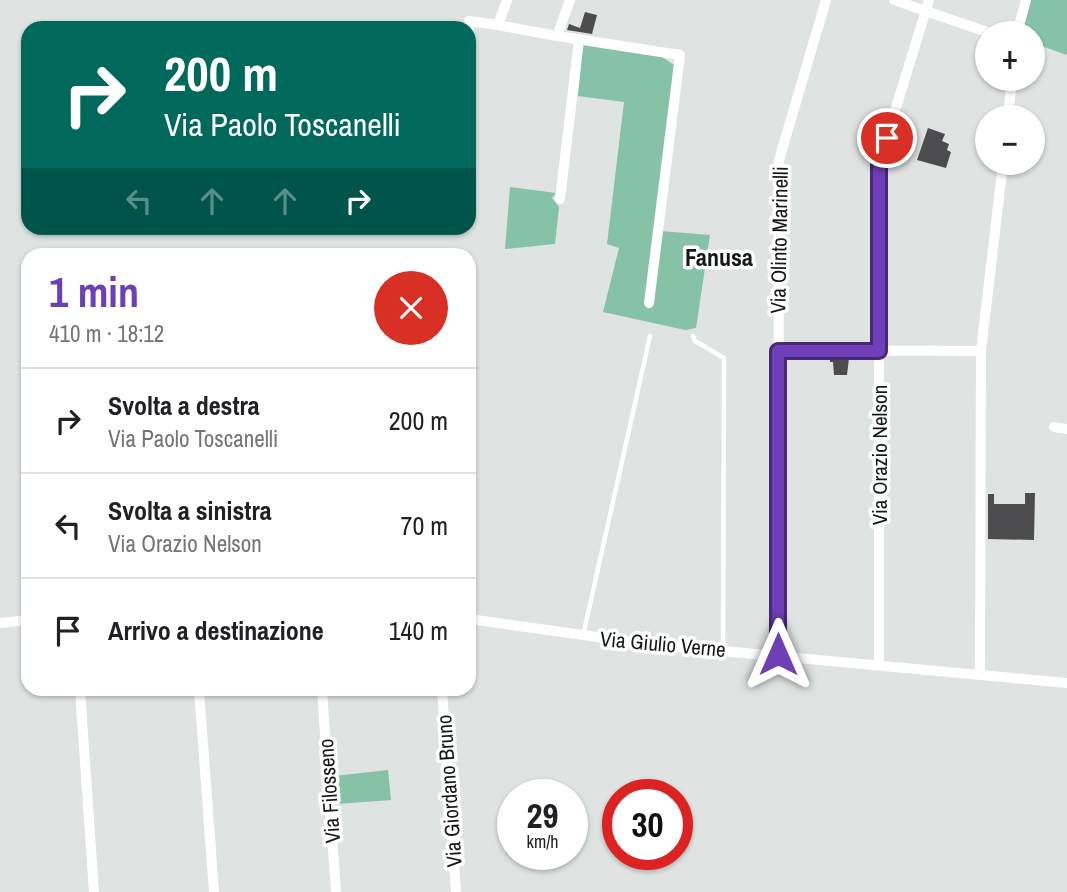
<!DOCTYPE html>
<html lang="it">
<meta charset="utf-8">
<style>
:root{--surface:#fff;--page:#f2f2f2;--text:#202124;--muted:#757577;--line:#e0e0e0;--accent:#6e3fb6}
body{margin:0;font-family:"Archivo Narrow",sans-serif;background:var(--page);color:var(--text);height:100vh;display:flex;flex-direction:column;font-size:26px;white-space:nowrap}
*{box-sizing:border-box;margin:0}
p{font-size:23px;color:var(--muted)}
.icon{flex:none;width:38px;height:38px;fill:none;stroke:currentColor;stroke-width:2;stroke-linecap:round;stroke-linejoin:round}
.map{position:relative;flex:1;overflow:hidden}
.panel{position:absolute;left:21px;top:248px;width:455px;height:448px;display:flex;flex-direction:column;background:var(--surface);border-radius:21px;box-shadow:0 2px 5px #0004}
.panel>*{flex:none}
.hud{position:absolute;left:21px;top:21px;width:455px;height:214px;border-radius:21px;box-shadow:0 2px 5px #0004;background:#00695c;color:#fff;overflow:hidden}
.fabs{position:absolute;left:975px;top:21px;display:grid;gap:14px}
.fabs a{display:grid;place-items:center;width:70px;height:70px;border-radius:50%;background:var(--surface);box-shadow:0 2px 5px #0004;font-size:35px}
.speed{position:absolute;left:497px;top:779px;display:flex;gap:14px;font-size:35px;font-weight:700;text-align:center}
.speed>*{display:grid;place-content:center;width:91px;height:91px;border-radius:50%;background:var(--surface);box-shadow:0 2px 5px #0004;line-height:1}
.speed small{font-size:18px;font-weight:400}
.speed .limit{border:10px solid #d22;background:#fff;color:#111}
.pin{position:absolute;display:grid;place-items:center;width:60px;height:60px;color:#fff;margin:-30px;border:4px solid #fff;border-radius:50%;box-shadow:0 2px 7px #0007}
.me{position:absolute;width:77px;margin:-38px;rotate:0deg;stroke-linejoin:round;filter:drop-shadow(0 0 5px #0008)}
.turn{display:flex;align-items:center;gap:24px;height:147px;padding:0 28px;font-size:32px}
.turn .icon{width:91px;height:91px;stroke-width:2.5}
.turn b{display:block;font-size:49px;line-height:60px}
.lanes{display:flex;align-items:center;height:66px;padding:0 28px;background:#0003;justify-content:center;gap:35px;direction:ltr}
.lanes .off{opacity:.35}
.round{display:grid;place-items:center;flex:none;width:74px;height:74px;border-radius:37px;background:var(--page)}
.summary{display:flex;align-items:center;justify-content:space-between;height:119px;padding:0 28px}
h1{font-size:42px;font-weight:700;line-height:52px;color:var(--accent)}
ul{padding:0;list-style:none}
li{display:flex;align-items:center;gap:21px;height:105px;padding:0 28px;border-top:2px solid var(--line)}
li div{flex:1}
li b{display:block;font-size:26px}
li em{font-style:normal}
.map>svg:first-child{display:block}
</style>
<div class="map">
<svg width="1067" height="892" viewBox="0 0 1067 892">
<rect width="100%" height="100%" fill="#dfe3e1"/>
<path fill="#85c2a7" d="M 1031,0 L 1067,0 L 1067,55 L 1033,43 L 1032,33 L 1022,33 Z
M 583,44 L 662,57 L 674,65 L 661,231 L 710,235 L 696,328 L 685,330 L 603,312 L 619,248 L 607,244 L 624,102 L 578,96 Z
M 510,187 L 556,193 L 552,198 L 559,207 L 555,244 L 505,249 Z
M 388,770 L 391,800 L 337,804 L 335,776 Z"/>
<path fill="#4d4c4f" d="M 585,12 L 597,15 L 592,34 L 567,30 L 569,24 L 580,28 Z
M 928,128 L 945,134 L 942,141 L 949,144 L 947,150 L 951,152 L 946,168 L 917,160 Z
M 830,358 L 849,358 L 847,375 L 834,375 L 833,362 L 830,362 Z
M 1025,493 L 1035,493 L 1034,540 L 988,539 L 988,494 L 994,494 L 994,504 L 1025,504 Z"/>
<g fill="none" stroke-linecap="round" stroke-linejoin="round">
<path stroke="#fff" stroke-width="4.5" d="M 693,336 L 695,341 L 724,358 L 723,649
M 583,636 L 650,336"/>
<path stroke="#fff" stroke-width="10" d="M 507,0 L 498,25 L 557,36 L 570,0
M 894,0 L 990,33
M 469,28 L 469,21 L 498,25
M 1018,29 L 1026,0
M 557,36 L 680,55 L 649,303
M 1008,117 L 1012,79
M 560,199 L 579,40
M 778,350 L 981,351
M 1054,427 L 1067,429
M 469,619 L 647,644 L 1067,683
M 0,623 L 28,620
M 778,655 L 779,160 L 826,0
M 879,665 L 879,163 L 929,0
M 980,675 L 981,351 L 1003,163
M 80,690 L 94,892
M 199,690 L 214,892
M 322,690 L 336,892
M 442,690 L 456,892"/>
</g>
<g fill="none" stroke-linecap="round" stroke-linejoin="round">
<defs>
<path id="route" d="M 778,654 L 778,351 L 879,351 L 879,163 L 887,138"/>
</defs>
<use href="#route" stroke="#482976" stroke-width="18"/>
<use href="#route" stroke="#6e3fb6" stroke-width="12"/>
</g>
<g text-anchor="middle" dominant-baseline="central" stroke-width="7" stroke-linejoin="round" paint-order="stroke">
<g font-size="21" fill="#161817" stroke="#fff">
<text transform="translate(779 240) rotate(-89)">Via Olinto Marinelli</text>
<text transform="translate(879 455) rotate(-90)">Via Orazio Nelson</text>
<text transform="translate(663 644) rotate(5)">Via Giulio Verne</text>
<text transform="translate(329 791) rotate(-94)">Via Filosseno</text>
<text transform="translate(449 791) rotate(-94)">Via Giordano Bruno</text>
</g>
<g font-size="24" font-weight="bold" fill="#161817" stroke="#fff">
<text x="719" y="257">Fanusa</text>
</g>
</g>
</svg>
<div class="fabs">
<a>+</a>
<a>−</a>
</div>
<div class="speed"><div>29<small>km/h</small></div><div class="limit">30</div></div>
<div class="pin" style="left:887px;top:138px;background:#d93025"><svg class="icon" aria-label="arrive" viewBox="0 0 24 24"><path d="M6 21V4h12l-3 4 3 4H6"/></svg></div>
<svg class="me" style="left:778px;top:654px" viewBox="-20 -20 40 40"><path d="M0-17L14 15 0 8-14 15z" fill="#6e3fb6" stroke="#fff" stroke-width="4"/></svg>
<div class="hud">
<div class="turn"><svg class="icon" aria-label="right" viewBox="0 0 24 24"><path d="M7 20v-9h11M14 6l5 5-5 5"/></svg><div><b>200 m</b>Via Paolo Toscanelli</div></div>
<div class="lanes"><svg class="icon off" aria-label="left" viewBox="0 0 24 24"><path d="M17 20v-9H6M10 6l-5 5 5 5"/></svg><svg class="icon off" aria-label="ahead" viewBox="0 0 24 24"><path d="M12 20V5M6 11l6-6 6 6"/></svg><svg class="icon off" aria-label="ahead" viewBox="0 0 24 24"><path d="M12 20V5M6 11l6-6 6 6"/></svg><svg class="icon" aria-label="right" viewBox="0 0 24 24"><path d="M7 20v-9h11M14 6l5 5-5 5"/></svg></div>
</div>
<section class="panel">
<div class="summary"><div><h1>1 min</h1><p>410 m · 18:12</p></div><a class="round" style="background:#d93025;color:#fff"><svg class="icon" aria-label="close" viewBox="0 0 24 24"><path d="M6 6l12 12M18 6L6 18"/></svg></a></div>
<ul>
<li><svg class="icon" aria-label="right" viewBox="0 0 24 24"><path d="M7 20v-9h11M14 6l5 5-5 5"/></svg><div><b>Svolta a destra</b><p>Via Paolo Toscanelli</p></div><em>200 m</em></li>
<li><svg class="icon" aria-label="left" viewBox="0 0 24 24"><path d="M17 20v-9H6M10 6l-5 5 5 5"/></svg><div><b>Svolta a sinistra</b><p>Via Orazio Nelson</p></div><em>70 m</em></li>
<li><svg class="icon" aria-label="arrive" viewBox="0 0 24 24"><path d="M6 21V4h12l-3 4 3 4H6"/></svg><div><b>Arrivo a destinazione</b></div><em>140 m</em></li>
</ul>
</section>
</div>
